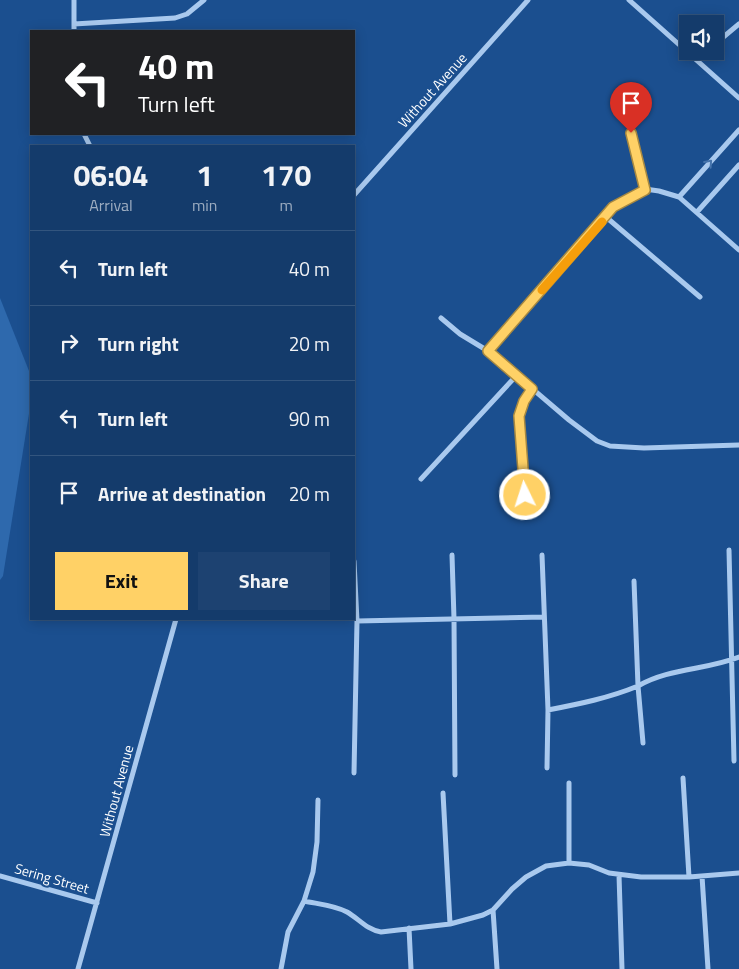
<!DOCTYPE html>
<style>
:root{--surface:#143b6b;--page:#1d4271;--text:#f1f3f6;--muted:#9dadc1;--line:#33557e;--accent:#ffd166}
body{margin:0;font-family:"Titillium Web",sans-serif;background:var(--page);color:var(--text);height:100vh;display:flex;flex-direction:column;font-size:19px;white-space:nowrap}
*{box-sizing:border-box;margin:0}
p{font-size:16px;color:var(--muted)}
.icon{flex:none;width:28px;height:28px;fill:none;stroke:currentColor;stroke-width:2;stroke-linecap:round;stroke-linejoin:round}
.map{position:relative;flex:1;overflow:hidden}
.drawer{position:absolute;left:30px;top:145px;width:325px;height:475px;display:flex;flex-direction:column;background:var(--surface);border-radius:0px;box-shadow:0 2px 12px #0003,0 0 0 1px var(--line)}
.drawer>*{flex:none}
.hud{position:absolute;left:30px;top:30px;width:325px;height:105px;border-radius:0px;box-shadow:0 2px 12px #0003,0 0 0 1px var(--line);background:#202124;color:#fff;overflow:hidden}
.tools{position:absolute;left:679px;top:15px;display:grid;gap:10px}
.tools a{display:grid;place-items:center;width:45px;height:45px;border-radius:0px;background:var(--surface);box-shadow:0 2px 12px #0003,0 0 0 1px var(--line);font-size:25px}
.pin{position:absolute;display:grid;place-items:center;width:42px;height:42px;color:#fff;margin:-51px -21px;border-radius:50% 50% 50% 0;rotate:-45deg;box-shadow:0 0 5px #0007}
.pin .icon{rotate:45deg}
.me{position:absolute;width:55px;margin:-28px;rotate:356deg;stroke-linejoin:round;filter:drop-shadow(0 0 4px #0008)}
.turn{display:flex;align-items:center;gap:18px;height:105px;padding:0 25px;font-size:22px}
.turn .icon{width:65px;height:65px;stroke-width:2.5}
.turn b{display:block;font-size:35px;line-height:42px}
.eta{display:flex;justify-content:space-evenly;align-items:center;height:85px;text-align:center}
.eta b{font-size:30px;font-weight:700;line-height:35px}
.button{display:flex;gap:10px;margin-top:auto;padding:10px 25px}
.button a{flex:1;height:58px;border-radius:0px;background:var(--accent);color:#111;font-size:20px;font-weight:700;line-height:58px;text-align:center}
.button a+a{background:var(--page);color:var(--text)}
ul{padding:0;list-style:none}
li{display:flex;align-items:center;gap:15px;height:75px;padding:0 25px;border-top:1px solid var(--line)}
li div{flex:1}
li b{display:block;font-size:19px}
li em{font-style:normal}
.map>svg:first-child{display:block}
</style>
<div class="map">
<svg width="739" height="969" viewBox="0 0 739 969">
<rect width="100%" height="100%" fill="#1b4f8f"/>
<path fill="#2e69ad" d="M 0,298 L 31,376 L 31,401 L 3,576 L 0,580 Z"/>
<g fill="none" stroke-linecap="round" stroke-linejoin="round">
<path stroke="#a9c9ee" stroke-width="5" d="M 74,0 L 74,31
M 629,0 L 739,98
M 74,24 L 175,18 L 187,14 L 204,0
M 721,39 L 739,24
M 631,133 L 645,189
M 84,134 L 90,146
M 354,195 L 528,0
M 679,197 L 739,130
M 697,212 L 739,165
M 606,217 L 700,297
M 739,250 L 679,197 L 659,191 L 645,189 L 613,207 L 488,351 L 569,420 L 597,441 L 610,446 L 644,448 L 739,445
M 441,318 L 460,334 L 488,351
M 421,479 L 516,376
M 525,495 L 519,416 L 523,401 L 532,389
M 729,550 L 734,761
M 452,555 L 454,619 L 455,775
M 542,555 L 548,710 L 547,768
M 354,561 L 357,621 L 544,617
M 548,710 C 579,704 609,698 638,686 L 634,581
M 643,743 L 638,686 C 669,668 706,670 739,657
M 354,773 L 357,621
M 683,778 L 689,877
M 569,783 L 569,863
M 443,793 L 450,924
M 619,875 L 622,969
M 0,876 L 97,903
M 702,876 L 708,969
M 304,901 C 318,904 334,905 347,912 C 358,918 367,930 381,932 L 450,924 L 483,915 L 493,910 L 512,889 L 526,877 L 546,866 L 569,863 L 589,865 L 609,873 L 641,877 L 689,877 L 739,873
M 493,910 L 497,969
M 409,928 L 411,969
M 78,969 L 176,619
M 281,969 L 288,932 L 304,901 L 313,872 L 317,842 L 318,800"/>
</g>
<defs><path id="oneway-chevron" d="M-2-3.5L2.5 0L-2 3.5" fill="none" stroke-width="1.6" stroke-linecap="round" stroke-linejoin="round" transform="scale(1.25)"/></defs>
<use stroke="#4674ac" href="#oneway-chevron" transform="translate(709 163) rotate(-48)"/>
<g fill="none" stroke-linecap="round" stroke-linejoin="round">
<defs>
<path id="route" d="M 525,495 L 519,416 L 524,401 L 532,389 L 488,351 L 613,207 L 645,190 L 631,133"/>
</defs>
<use href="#route" stroke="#a68842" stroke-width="12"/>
<use href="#route" stroke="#ffd166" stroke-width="9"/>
<path stroke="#f59e0b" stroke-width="9" d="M 542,290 L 602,222"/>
</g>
<g text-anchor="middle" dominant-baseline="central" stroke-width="4.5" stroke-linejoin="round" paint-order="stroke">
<g font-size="14" fill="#fff" stroke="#1b4f8f">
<text transform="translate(432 90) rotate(-48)">Without Avenue</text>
<text transform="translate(116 791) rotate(-75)">Without Avenue</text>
<text transform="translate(52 878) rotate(16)">Sering Street</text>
</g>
</g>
</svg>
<div class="tools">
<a><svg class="icon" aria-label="sound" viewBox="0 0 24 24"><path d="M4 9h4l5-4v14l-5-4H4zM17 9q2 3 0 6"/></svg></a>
</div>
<div class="pin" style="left:631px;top:133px;background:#d93025"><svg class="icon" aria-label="arrive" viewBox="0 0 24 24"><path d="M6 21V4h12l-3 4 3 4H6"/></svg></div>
<svg class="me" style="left:525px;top:495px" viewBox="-20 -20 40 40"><circle r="17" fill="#ffd166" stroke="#fff" stroke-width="3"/><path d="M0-11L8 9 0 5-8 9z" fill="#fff"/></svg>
<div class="hud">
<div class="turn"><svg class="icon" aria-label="left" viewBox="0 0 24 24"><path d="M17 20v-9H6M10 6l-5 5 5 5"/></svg><div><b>40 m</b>Turn left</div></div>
</div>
<section class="drawer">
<div class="eta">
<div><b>06:04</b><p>Arrival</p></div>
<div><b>1</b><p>min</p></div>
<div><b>170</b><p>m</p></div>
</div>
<ul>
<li><svg class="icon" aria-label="left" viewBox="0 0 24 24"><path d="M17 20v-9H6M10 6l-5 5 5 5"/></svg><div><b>Turn left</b></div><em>40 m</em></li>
<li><svg class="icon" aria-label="right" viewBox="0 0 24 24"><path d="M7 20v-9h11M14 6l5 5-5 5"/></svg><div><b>Turn right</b></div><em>20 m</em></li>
<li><svg class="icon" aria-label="left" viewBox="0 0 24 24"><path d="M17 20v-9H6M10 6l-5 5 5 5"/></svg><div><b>Turn left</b></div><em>90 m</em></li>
<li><svg class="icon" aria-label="arrive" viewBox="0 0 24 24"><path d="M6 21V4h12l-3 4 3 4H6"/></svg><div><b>Arrive at destination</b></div><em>20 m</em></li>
</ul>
<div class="button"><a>Exit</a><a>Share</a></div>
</section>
</div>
